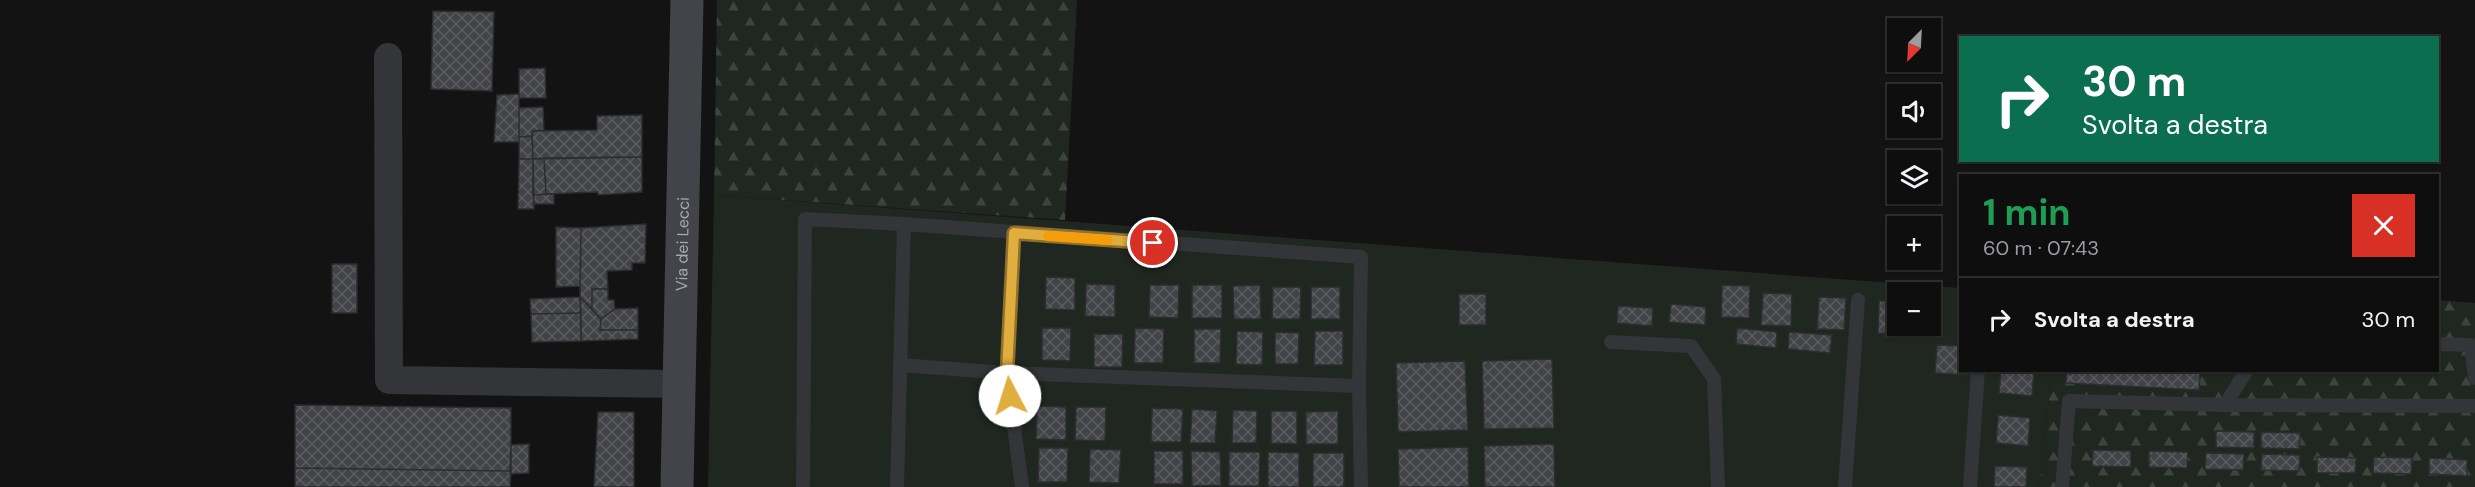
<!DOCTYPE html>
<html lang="it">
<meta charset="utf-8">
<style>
:root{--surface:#0e0e0f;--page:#171718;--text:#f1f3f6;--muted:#9b9c9e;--line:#2e2e2f}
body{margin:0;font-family:"DM Sans",sans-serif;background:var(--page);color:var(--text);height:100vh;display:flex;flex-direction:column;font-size:22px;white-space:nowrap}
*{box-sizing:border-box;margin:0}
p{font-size:20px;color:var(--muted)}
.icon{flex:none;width:33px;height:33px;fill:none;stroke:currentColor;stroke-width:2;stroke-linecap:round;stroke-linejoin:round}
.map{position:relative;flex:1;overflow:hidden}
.drawer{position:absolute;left:1959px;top:174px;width:480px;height:198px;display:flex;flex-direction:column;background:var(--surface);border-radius:0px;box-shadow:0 2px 4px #0004,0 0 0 2px var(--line)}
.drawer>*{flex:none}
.guide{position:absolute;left:1959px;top:36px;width:480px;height:126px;border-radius:0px;box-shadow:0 2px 4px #0004,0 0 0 2px var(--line);background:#0b6e4f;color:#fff;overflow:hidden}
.needle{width:39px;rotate:204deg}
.fabs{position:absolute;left:1887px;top:18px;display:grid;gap:12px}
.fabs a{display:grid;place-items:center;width:54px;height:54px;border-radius:0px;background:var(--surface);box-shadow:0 2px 4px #0004,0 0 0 2px var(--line);font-size:30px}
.pin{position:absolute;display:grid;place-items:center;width:51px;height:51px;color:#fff;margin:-26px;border:3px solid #fff;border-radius:50%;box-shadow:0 2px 6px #0007}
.me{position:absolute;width:66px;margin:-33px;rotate:355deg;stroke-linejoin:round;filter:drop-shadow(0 0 4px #0008)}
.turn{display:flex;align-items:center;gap:21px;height:126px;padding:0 24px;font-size:27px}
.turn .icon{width:78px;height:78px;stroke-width:2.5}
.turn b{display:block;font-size:42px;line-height:51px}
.round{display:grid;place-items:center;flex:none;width:63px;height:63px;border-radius:0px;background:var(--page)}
.summary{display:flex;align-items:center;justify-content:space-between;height:102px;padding:0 24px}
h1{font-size:36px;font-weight:700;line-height:45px;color:#1e9e55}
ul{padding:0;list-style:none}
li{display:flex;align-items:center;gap:18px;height:84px;padding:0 24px;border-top:2px solid var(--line)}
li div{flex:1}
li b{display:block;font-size:22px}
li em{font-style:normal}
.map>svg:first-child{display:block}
</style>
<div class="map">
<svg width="2475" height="487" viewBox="0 0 2475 487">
<defs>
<pattern id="forest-firs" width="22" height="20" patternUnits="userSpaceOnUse" patternTransform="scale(1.5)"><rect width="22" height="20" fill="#202720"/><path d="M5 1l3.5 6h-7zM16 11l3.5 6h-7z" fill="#3d443e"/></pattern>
<pattern id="building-cross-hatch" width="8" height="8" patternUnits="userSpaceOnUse" patternTransform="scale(1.5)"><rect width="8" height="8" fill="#424347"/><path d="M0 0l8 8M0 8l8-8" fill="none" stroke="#5a5b5f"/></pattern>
</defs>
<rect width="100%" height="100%" fill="#131314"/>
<path fill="url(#forest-firs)" d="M 717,0 L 1077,0 L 1065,220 L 714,195 Z
M 2438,300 L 2475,303 L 2475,487 L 2039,487 L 2052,371 L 2438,370 Z"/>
<path fill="#202720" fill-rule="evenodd" d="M 714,195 L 1960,288 L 1960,370 L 2052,371 L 2039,487 L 708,487 ZM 1898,292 L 1930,292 L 1930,326 L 1898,326 Z"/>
<path fill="url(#building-cross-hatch)" stroke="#2d2d30" stroke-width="1.5" d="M 433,11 L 494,12 L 492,91 L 431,89 Z
M 545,68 L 546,98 L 519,98 L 519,69 Z
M 519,94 L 519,142 L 494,142 L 497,95 Z
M 543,107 L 544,130 L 532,131 L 532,136 L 519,137 L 519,108 Z
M 642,115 L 642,157 L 533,159 L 532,131 L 597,130 L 597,116 Z
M 532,136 L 533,159 L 519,159 L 519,137 Z
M 642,157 L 642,192 L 598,195 L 598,192 L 546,194 L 544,158 Z
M 544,158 L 546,194 L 533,195 L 533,159 Z
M 519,159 L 533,159 L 534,209 L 518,209 Z
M 554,194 L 554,204 L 534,204 L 533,195 Z
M 646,224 L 645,263 L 632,263 L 632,270 L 607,271 L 608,289 L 592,289 L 592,309 L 580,297 L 581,228 Z
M 556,227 L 581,228 L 580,286 L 556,287 Z
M 332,264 L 357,264 L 357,313 L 332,313 Z
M 1046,277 L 1075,278 L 1075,310 L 1045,309 Z
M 1086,284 L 1115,285 L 1115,317 L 1085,316 Z
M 1150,285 L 1179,285 L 1178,318 L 1149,317 Z
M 1192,285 L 1222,285 L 1222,318 L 1192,318 Z
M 1260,285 L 1261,319 L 1234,319 L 1233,286 Z
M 1722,285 L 1750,286 L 1749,318 L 1721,317 Z
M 1273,287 L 1301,287 L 1300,319 L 1272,319 Z
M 1311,287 L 1340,287 L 1340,319 L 1311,319 Z
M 592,289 L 608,289 L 608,300 L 614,300 L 615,309 L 601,319 L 592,309 Z
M 1763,293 L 1792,294 L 1791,326 L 1761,325 Z
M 1459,294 L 1486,294 L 1486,325 L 1459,325 Z
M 580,297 L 581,313 L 531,314 L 530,299 Z
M 580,297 L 601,319 L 600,330 L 638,330 L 638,339 L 581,341 Z
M 1819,297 L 1846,298 L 1844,330 L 1817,329 Z
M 1879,301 L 1898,301 L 1898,326 L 1906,326 L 1906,334 L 1878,333 Z
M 1671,304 L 1706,307 L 1705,325 L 1669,322 Z
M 1618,306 L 1653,308 L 1652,326 L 1617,323 Z
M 638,308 L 638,330 L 600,330 L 601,319 L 615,309 Z
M 581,313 L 581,341 L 532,342 L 531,314 Z
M 1042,328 L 1071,328 L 1070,361 L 1042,360 Z
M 1135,328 L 1164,329 L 1163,363 L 1134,363 Z
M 1737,328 L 1777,332 L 1776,348 L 1736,344 Z
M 1194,329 L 1221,329 L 1220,363 L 1194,363 Z
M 1237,331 L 1263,332 L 1262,365 L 1236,364 Z
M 1315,331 L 1343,331 L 1343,365 L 1314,365 Z
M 1275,332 L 1299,333 L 1298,364 L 1275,364 Z
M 1789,332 L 1832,335 L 1830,353 L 1788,349 Z
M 1094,334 L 1123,334 L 1122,367 L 1094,367 Z
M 1937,345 L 1960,346 L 1960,370 L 1968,370 L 1968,375 L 1935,373 Z
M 1552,359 L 1554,428 L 1484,429 L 1482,361 Z
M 1465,361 L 1468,430 L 1398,432 L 1396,363 Z
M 2001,370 L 2034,370 L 2032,396 L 1999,393 Z
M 2067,370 L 2200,370 L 2199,390 L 2066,383 Z
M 295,405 L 511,408 L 511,471 L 295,468 Z
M 1037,406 L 1066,407 L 1066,440 L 1036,439 Z
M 1076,407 L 1106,407 L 1105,441 L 1075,440 Z
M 1152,408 L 1183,409 L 1181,442 L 1151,442 Z
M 1192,409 L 1217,411 L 1215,443 L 1190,443 Z
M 1233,410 L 1257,411 L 1256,443 L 1232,443 Z
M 1271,411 L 1297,411 L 1297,444 L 1271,443 Z
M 1338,411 L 1338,444 L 1306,444 L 1306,412 Z
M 598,412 L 634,412 L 634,487 L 594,487 Z
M 1998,415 L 2030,418 L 2028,446 L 1996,443 Z
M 2216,431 L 2254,432 L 2254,448 L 2216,447 Z
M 2261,432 L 2300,433 L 2299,449 L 2261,448 Z
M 529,444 L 529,473 L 510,474 L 511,445 Z
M 1554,444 L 1555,487 L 1485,487 L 1484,446 Z
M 1468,447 L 1469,487 L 1399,487 L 1398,449 Z
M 1039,448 L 1068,448 L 1067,482 L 1038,482 Z
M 1090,449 L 1121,450 L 1119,483 L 1089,482 Z
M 2093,450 L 2131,451 L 2131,467 L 2092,466 Z
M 1154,451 L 1183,451 L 1183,484 L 1154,484 Z
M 1191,451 L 1220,452 L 1221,485 L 1192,486 Z
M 2149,451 L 2188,452 L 2187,468 L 2149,467 Z
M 1229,452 L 1260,452 L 1259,486 L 1229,486 Z
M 1268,452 L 1299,453 L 1299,487 L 1268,487 Z
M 1313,453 L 1344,453 L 1344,487 L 1313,487 Z
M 2206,453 L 2244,454 L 2243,470 L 2205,469 Z
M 2262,454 L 2300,455 L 2299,471 L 2261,470 Z
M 2317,457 L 2356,458 L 2355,473 L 2317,473 Z
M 2374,457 L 2412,458 L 2411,474 L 2373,473 Z
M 2429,458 L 2467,460 L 2467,476 L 2429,474 Z
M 1995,466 L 2027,467 L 2026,487 L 1994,487 Z
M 295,468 L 511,471 L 510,487 L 295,487 Z"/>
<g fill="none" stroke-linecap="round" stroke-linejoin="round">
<path stroke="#343539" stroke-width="14" d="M 1014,233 L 1007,373 L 1022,487
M 1611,342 L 1691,346 L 1714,379 L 1718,487
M 2438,344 L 2471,345 L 2475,378
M 900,365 L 1007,373 L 1359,386
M 2225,405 L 2247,370
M 803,487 L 805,219 L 904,224 L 1361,257 L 1359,386 L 1361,487
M 897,487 L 904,224
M 1845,487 L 1858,300
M 1970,487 L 1978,370
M 2062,487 L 2069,401 L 2225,405 L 2475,406"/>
<path stroke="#343539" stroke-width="28" d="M 388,57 L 389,380 L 679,384"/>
<path stroke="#434449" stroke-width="33" id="s1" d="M 677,487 L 687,0"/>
</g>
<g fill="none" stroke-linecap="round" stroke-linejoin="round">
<defs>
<path id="route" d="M 1010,396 L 1007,373 L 1014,233 L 1153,243"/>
</defs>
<use href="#route" stroke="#927029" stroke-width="15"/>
<use href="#route" stroke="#e0ad3f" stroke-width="10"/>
<path stroke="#f59e0b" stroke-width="10" d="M 1048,236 L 1108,240"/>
</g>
<g text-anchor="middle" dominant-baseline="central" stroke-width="4.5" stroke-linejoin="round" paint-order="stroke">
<g font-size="16" fill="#a6aab3" stroke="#0e0e0f">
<text stroke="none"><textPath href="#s1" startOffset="243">Via dei Lecci</textPath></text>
</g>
</g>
</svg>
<div class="fabs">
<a><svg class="needle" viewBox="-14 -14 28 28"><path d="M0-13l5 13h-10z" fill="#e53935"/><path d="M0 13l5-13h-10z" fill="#9b9c9e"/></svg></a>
<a><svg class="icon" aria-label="sound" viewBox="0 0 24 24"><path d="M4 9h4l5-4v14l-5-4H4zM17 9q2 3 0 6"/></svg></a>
<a><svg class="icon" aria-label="layers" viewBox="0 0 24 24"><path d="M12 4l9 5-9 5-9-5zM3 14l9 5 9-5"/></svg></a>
<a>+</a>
<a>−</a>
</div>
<div class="pin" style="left:1153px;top:243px;background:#d93025"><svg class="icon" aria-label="arrive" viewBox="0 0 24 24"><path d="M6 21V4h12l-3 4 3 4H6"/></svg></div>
<svg class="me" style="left:1010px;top:396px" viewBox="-20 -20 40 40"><circle r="19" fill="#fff"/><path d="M0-13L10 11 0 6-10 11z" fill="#e0ad3f"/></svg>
<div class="guide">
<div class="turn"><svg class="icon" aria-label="right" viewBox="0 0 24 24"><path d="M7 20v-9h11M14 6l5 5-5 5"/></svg><div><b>30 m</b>Svolta a destra</div></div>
</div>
<section class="drawer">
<div class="summary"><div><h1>1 min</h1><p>60 m · 07:43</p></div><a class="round" style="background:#d93025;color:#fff"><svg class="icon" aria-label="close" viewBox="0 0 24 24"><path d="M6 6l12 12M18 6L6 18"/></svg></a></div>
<ul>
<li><svg class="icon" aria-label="right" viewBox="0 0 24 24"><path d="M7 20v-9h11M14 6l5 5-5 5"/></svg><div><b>Svolta a destra</b></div><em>30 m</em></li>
</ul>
</section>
</div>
